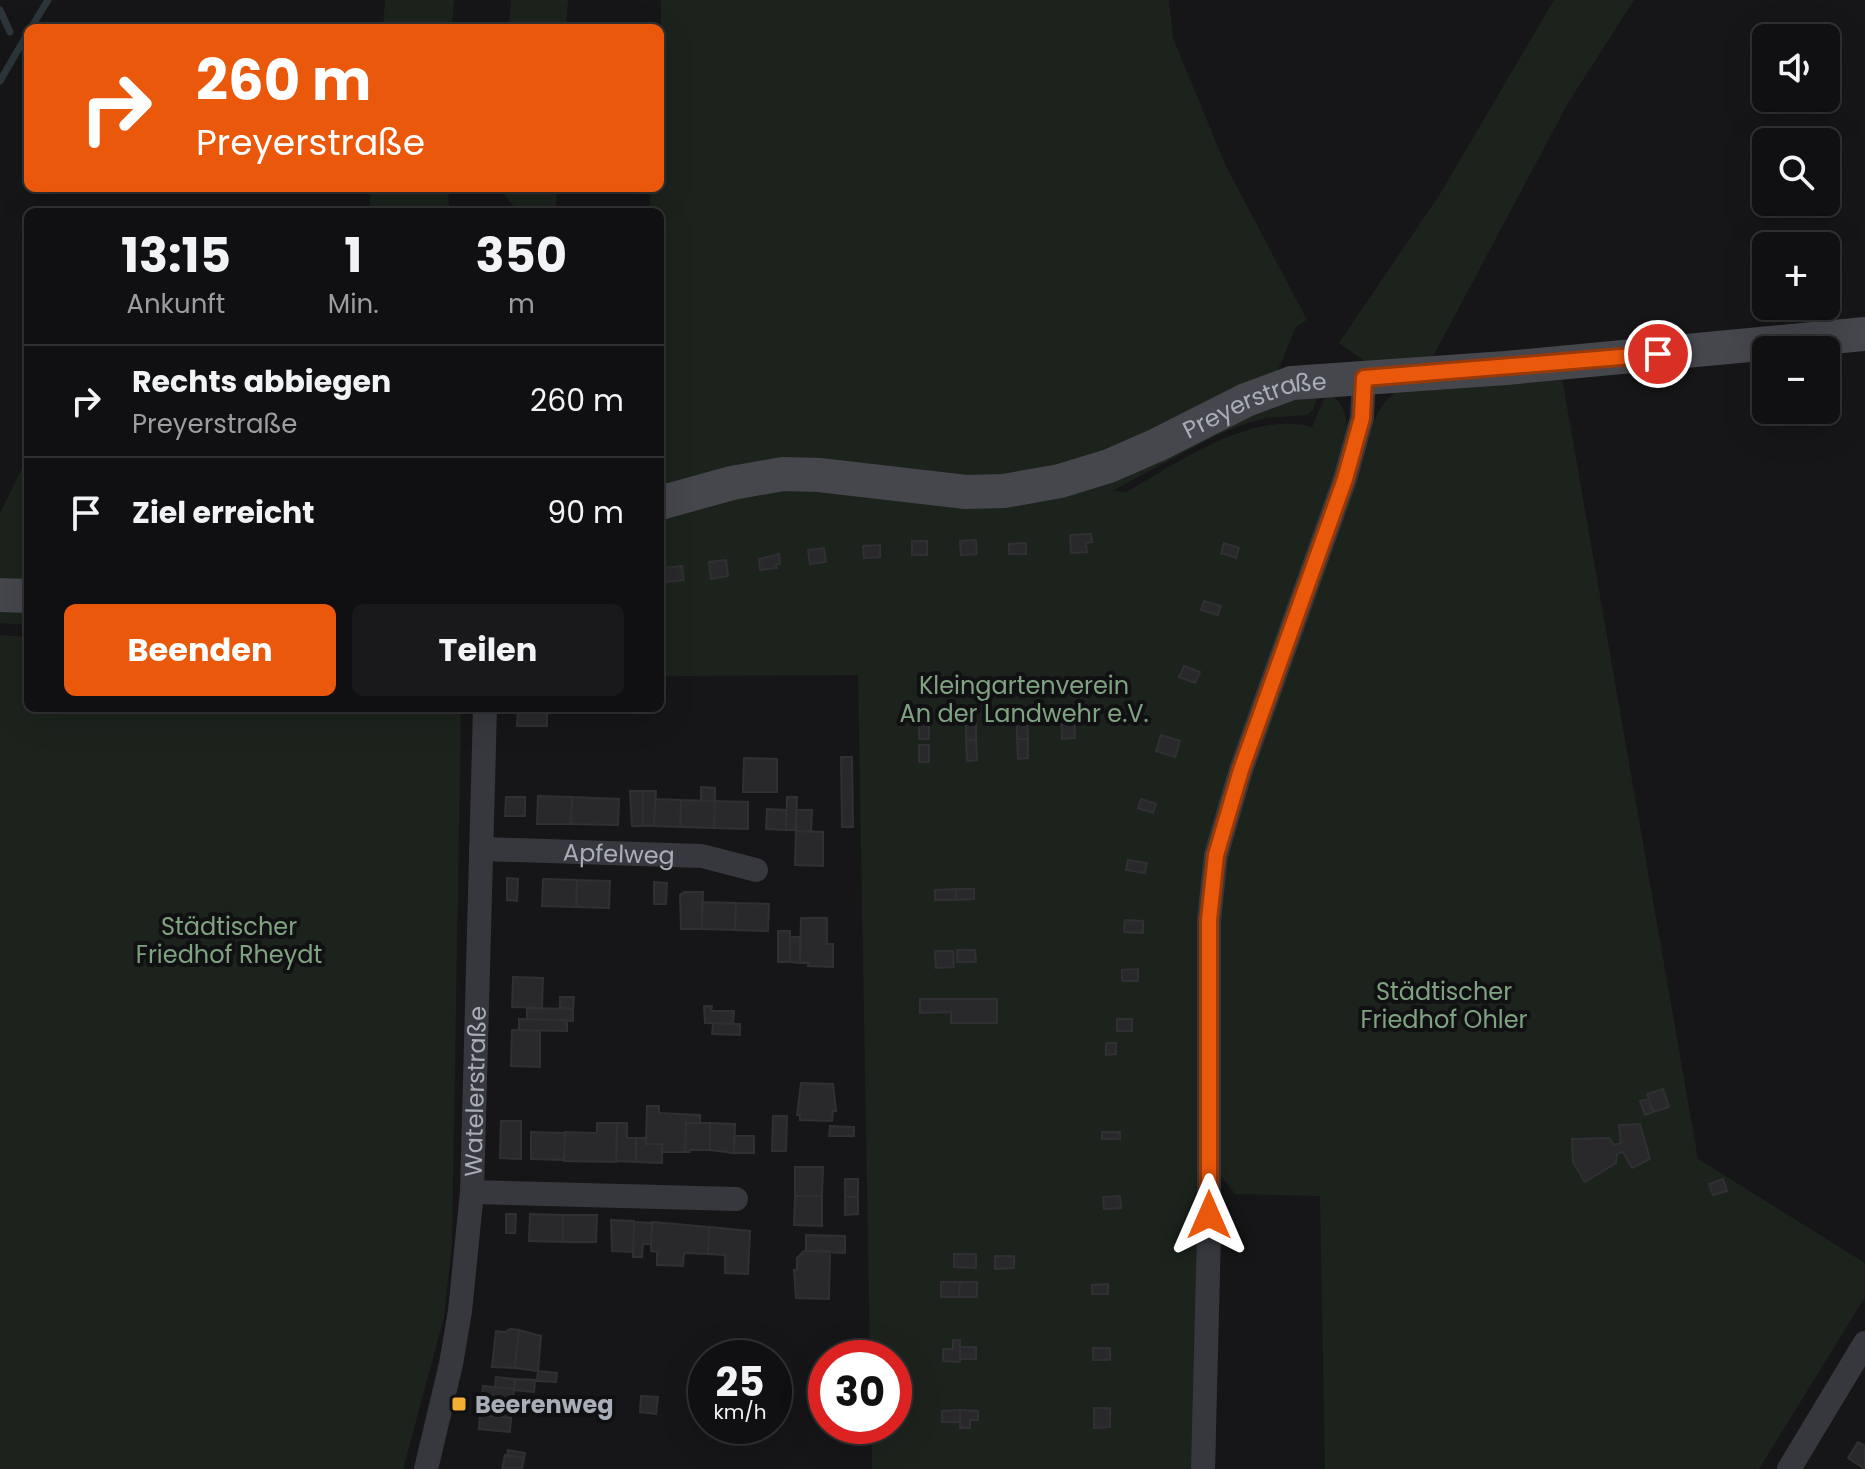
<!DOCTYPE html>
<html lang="de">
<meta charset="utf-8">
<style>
:root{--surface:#101012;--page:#19191b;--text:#f1f3f6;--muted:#9c9d9f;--line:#303032;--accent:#ea580c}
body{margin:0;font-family:Poppins,sans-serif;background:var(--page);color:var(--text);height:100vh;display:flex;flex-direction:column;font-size:30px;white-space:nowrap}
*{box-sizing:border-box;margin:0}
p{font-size:26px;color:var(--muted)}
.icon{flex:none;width:44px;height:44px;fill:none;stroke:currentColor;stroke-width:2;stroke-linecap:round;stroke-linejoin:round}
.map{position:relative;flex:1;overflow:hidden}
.side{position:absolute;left:24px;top:208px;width:640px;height:504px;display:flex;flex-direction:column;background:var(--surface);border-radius:12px;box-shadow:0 8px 32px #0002,0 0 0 2px var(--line)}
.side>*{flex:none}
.guide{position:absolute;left:24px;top:24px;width:640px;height:168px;border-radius:12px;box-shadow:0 8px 32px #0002,0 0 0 2px var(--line);background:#ea580c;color:#fff;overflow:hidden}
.buttons{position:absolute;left:1752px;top:24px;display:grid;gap:16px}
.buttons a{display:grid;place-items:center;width:88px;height:88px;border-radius:12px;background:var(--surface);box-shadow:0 8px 32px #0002,0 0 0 2px var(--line);font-size:40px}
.speed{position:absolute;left:688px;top:1340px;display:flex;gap:16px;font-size:40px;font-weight:700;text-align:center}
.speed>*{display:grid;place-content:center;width:104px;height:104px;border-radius:50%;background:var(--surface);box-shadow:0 8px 32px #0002,0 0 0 2px var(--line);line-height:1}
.speed small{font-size:20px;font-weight:400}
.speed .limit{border:12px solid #d22;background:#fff;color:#111}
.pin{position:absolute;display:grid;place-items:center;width:68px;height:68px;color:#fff;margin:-34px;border:4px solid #fff;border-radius:50%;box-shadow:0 2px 8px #0007}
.me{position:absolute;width:88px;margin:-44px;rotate:0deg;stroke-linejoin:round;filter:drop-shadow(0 0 6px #0008)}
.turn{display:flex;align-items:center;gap:28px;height:168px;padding:0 40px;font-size:36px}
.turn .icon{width:104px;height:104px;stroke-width:2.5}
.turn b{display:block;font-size:56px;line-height:68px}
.eta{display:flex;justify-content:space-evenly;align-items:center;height:136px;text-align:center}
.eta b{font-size:48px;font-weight:700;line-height:56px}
.action{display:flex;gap:16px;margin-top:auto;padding:16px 40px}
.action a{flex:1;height:92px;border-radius:12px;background:var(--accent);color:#fff;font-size:32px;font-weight:700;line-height:92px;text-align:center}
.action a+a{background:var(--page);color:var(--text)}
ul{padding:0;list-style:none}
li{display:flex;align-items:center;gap:24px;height:112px;padding:0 40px;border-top:2px solid var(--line)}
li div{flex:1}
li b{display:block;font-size:30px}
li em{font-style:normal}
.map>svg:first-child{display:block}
</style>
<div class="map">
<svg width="1865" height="1469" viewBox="0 0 1865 1469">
<rect width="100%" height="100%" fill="#161618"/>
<path fill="#1c231d" d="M 385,0 L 454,0 L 452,28 L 383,28 Z
M 511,0 L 568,0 L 566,28 L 509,28 Z
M 661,0 L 1169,0 L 1173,38 L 1225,164 L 1307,320 L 1296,327 L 1275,377 L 1131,446 L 1011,477 L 660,492 L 660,212 L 649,212 L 651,188 L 660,188 Z
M 1554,0 L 1634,0 L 1568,103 L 1429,364 L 1367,363 L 1339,343 L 1440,194 Z
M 371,188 L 448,188 L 449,212 L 369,212 Z
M 503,188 L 557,188 L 556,207 L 548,212 L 517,210 L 506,197 Z
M 1562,378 L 1698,1159 L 1865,1263 L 1865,1297 L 1759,1469 L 1325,1469 L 1320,1196 L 1235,1194 L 1221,1176 L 1215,1469 L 872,1469 L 872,1426 L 894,1426 L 894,1358 L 870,1358 L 858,675 L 660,676 L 660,514 L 760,487 L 980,502 L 1266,402 L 1318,396 L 1313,410 L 1307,415 L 1265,418 L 1245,424 L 1217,435 L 1112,491 L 1126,492 C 1178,463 1250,410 1312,427 L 1326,394 C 1346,400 1347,419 1347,436 L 1369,441 C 1372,419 1381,403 1398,390 Z
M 28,456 L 28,585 L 0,583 L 0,513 Z
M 0,606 L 28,607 L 28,625 L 0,623 Z
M 0,635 L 28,637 L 28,708 L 461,708 L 452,1243 L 444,1317 L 403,1469 L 0,1469 Z"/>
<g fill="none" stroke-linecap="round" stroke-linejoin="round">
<path stroke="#2c353c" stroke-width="7" d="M 0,10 L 10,32
M 31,28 L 48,0
M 0,81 L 28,33"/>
</g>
<path fill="#29292c" stroke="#303034" stroke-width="2" d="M 1091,534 L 1092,542 L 1086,543 L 1087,552 L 1071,553 L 1070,535 Z
M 976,540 L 977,554 L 961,555 L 960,541 Z
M 912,541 L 927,541 L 927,555 L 912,555 Z
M 1026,543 L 1026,554 L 1009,554 L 1009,544 Z
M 1224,543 L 1239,548 L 1236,558 L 1221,553 Z
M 880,545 L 880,557 L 864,558 L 863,546 Z
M 824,548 L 826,562 L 810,564 L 808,550 Z
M 779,554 L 780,564 L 776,564 L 777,568 L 760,570 L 759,559 Z
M 726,560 L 728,576 L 711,579 L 709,562 Z
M 682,566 L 684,580 L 664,582 L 663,568 Z
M 1204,601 L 1221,606 L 1218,615 L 1201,610 Z
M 1184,666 L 1200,672 L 1195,683 L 1179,677 Z
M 518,708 L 547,708 L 547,726 L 517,726 Z
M 1061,717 L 1074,717 L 1075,738 L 1062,739 Z
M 1027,719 L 1028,739 L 1017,739 L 1017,720 Z
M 919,722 L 929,722 L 929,739 L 919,739 Z
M 966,723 L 976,723 L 976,740 L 966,740 Z
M 1161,735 L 1180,741 L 1175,757 L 1156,751 Z
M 1017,739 L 1028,739 L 1028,758 L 1018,759 Z
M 966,740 L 976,740 L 977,760 L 967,761 Z
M 919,745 L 929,745 L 929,762 L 919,762 Z
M 841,757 L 852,757 L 853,827 L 842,827 Z
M 744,758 L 777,759 L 777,792 L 743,792 Z
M 701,787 L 715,788 L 715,801 L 701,801 Z
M 630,791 L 643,791 L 643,826 L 632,826 Z
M 643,791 L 656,791 L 654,826 L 643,826 Z
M 538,796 L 572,797 L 571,824 L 537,824 Z
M 506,797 L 525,797 L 525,816 L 505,816 Z
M 572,797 L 619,799 L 618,825 L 571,824 Z
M 787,797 L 797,797 L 796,830 L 786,830 Z
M 655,799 L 681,800 L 680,827 L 654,826 Z
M 1141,799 L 1156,804 L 1153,813 L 1138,808 Z
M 681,800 L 715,801 L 714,828 L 680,827 Z
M 715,801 L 748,802 L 748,829 L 714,828 Z
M 767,809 L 786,810 L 786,830 L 766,829 Z
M 796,810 L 812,810 L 811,832 L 796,831 Z
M 796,831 L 823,832 L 823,866 L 795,865 Z
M 1128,860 L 1147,863 L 1145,873 L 1126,870 Z
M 507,878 L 518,879 L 517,901 L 507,900 Z
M 543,879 L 577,880 L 576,907 L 542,906 Z
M 577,880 L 610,881 L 609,908 L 576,907 Z
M 654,882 L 667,883 L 666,904 L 654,904 Z
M 956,889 L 956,900 L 935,900 L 935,890 Z
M 956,889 L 974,889 L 974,899 L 956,900 Z
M 684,892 L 703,892 L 702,929 L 681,929 L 680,895 Z
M 702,902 L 736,903 L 735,930 L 702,929 Z
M 736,903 L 769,904 L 768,931 L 735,930 Z
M 801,918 L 827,918 L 827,944 L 833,944 L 833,967 L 808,966 L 809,963 L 800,963 Z
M 1125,920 L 1143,921 L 1143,933 L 1124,932 Z
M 778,931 L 790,931 L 790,962 L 778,962 Z
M 790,937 L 800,937 L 800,963 L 790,962 Z
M 957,950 L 975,950 L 976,962 L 957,962 Z
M 935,951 L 953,951 L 954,967 L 936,968 Z
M 1138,969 L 1138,981 L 1122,981 L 1122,970 Z
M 513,977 L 543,978 L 542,1008 L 512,1007 Z
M 560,997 L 574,997 L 573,1009 L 560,1008 Z
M 920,999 L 997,999 L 997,1023 L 951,1023 L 951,1012 L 920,1013 Z
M 704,1006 L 712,1006 L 711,1011 L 734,1011 L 733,1024 L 705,1023 Z
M 527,1008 L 573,1009 L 573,1021 L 527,1019 Z
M 519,1019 L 567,1020 L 567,1031 L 519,1030 Z
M 1117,1019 L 1132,1019 L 1132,1031 L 1117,1031 Z
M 713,1023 L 740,1024 L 740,1035 L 712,1034 Z
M 512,1030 L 540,1031 L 540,1067 L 511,1066 Z
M 1106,1043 L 1116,1043 L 1116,1054 L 1106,1055 Z
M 801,1083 L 833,1084 L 836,1111 L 833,1111 L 832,1121 L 800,1120 L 800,1115 L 797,1115 Z
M 1663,1089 L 1669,1107 L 1653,1112 L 1647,1094 Z
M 1649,1099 L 1653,1112 L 1645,1115 L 1640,1101 Z
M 647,1106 L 659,1106 L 659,1113 L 700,1115 L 700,1123 L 686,1123 L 685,1152 L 662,1152 L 662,1144 L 646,1144 Z
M 773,1116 L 787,1116 L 786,1151 L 772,1151 Z
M 501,1121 L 521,1121 L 521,1159 L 500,1158 Z
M 597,1123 L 617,1123 L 616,1162 L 564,1161 L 565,1132 L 597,1133 Z
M 617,1123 L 627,1123 L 627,1138 L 636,1138 L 636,1162 L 616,1161 Z
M 686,1123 L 710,1123 L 710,1150 L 690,1150 L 690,1152 L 685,1152 Z
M 710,1123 L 735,1124 L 734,1153 L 710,1150 Z
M 1640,1124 L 1650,1159 L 1632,1168 L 1623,1152 L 1617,1154 L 1616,1163 L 1585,1182 L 1573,1162 L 1572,1139 L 1609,1138 L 1614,1145 L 1621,1143 L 1619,1125 Z
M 830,1126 L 854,1127 L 854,1136 L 829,1136 Z
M 531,1132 L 565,1133 L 564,1160 L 531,1159 Z
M 1102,1132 L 1120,1132 L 1120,1139 L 1102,1139 Z
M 734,1136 L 754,1136 L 754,1153 L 734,1153 Z
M 636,1138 L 646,1138 L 646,1144 L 662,1144 L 662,1163 L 636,1162 Z
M 795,1167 L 823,1167 L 822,1196 L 795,1196 Z
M 845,1179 L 858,1179 L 858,1197 L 845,1197 Z
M 1723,1179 L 1727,1191 L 1713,1195 L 1709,1184 Z
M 795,1196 L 822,1196 L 822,1226 L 794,1225 Z
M 1120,1196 L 1121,1208 L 1104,1209 L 1103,1197 Z
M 845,1197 L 858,1197 L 858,1214 L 845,1215 Z
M 506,1214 L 516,1214 L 515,1233 L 506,1233 Z
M 530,1214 L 563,1215 L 563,1242 L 529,1241 Z
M 563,1215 L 597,1215 L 596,1242 L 563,1242 Z
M 611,1220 L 634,1221 L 633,1252 L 612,1251 Z
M 634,1222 L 652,1223 L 651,1244 L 643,1244 L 642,1257 L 633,1257 Z
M 652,1222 L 709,1227 L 708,1254 L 684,1253 L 683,1266 L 657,1265 L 657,1252 L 651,1251 Z
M 709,1227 L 750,1231 L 748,1274 L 725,1273 L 725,1255 L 708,1254 Z
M 806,1235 L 845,1236 L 845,1253 L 806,1251 Z
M 804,1251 L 830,1251 L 829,1299 L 796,1298 L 794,1270 L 797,1270 L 797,1258 Z
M 954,1254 L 976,1254 L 976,1268 L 954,1267 Z
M 995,1256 L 1014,1256 L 1014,1268 L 995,1269 Z
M 941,1282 L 960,1282 L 959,1297 L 941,1297 Z
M 960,1282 L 977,1282 L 977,1297 L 959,1297 Z
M 1108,1284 L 1108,1294 L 1092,1294 L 1092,1285 Z
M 510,1329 L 519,1330 L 515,1368 L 492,1367 L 496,1331 L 505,1332 Z
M 519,1330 L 541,1336 L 538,1371 L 515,1368 Z
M 953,1340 L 960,1340 L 960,1362 L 943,1361 L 943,1349 L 953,1349 Z
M 960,1347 L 976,1347 L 976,1359 L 960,1359 Z
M 1093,1348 L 1110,1348 L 1110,1360 L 1093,1360 Z
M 538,1371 L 557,1373 L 556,1382 L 537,1381 Z
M 496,1377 L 515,1379 L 514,1389 L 495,1387 Z
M 515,1379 L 535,1380 L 534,1392 L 514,1390 Z
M 483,1386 L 514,1389 L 511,1418 L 480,1415 Z
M 641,1396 L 658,1397 L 656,1414 L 640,1412 Z
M 1094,1408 L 1110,1408 L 1110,1427 L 1094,1428 Z
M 960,1410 L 960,1422 L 942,1422 L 942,1411 Z
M 960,1410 L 978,1411 L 978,1420 L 970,1420 L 970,1428 L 960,1428 Z
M 480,1415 L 511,1418 L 510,1432 L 479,1429 Z
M 1858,1442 L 1865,1446 L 1865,1469 L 1848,1458 Z
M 508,1450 L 525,1453 L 524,1458 L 507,1456 Z
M 505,1455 L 524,1458 L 522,1469 L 502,1469 Z"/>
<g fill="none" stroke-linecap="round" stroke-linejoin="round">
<g stroke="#37383d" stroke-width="24">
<path id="s1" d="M 481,849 L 702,856 L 756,870"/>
<path d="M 472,1192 L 736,1199"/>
<path id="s2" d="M 426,1469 L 451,1364 L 460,1311 L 472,1192 L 485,708"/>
<path d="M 1203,1469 L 1209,1233 L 1209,920 L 1216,855 L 1241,770 L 1345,479 L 1362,418 L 1364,378"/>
<path d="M 1789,1469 L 1865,1343"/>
</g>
<g stroke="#45474d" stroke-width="34">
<path id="s3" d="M 660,503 L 732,483 L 783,474 L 819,475 L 966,492 L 1004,491 L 1060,481 L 1109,466 L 1157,445 L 1246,400 L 1292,383 L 1506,368 L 1865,334"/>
<path d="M 0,595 L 28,596"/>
</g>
</g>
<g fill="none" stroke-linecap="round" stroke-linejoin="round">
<defs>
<path id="route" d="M 1209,1215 L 1209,920 L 1216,855 L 1241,770 L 1345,479 L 1362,418 L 1364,378 L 1658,354"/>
</defs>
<use href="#route" stroke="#983908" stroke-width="20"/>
<use href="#route" stroke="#ea580c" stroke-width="14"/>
</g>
<rect fill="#f2b134" stroke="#111113" stroke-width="3" x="451" y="1396" width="16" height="16" rx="4"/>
<g text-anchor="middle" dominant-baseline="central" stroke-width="8" stroke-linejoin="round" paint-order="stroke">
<g font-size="24" fill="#a8adb8" stroke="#111113">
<text stroke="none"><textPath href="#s3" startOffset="616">Preyerstraße</textPath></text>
<text stroke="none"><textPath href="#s1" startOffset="138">Apfelweg</textPath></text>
<text stroke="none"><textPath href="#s2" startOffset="382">Watelerstraße</textPath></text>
</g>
<g font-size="24" fill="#7fa381" stroke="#111113">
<text x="1024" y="685">Kleingartenverein<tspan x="1024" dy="28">An der Landwehr e.V.</tspan></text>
<text x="229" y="926">Städtischer<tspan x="229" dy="28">Friedhof Rheydt</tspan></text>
<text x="1444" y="991">Städtischer<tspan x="1444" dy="28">Friedhof Ohler</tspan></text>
</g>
<g font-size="24" font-weight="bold" fill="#a8adb8" stroke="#111113" text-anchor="start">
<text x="475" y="1404">Beerenweg</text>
</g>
</g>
</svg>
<div class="buttons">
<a><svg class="icon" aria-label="sound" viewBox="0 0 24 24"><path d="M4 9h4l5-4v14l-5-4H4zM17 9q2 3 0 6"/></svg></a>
<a><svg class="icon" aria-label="search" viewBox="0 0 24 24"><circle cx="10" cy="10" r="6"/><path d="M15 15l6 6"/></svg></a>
<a>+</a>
<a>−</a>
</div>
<div class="speed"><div>25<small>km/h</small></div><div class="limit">30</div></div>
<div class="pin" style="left:1658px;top:354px;background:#d93025"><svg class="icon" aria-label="arrive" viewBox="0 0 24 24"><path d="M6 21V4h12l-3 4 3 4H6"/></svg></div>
<svg class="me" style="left:1209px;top:1215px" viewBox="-20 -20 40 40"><path d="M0-17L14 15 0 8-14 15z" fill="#ea580c" stroke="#fff" stroke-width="4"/></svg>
<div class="guide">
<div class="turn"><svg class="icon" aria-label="right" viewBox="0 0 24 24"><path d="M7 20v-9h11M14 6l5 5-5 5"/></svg><div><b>260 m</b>Preyerstraße</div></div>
</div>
<section class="side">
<div class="eta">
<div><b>13:15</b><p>Ankunft</p></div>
<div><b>1</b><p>Min.</p></div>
<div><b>350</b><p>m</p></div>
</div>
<ul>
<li><svg class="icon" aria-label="right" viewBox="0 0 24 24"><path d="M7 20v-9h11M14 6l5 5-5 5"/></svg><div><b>Rechts abbiegen</b><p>Preyerstraße</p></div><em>260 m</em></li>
<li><svg class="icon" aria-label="arrive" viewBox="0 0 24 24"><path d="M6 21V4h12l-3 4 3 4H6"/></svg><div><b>Ziel erreicht</b></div><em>90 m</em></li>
</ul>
<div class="action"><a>Beenden</a><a>Teilen</a></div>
</section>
</div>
